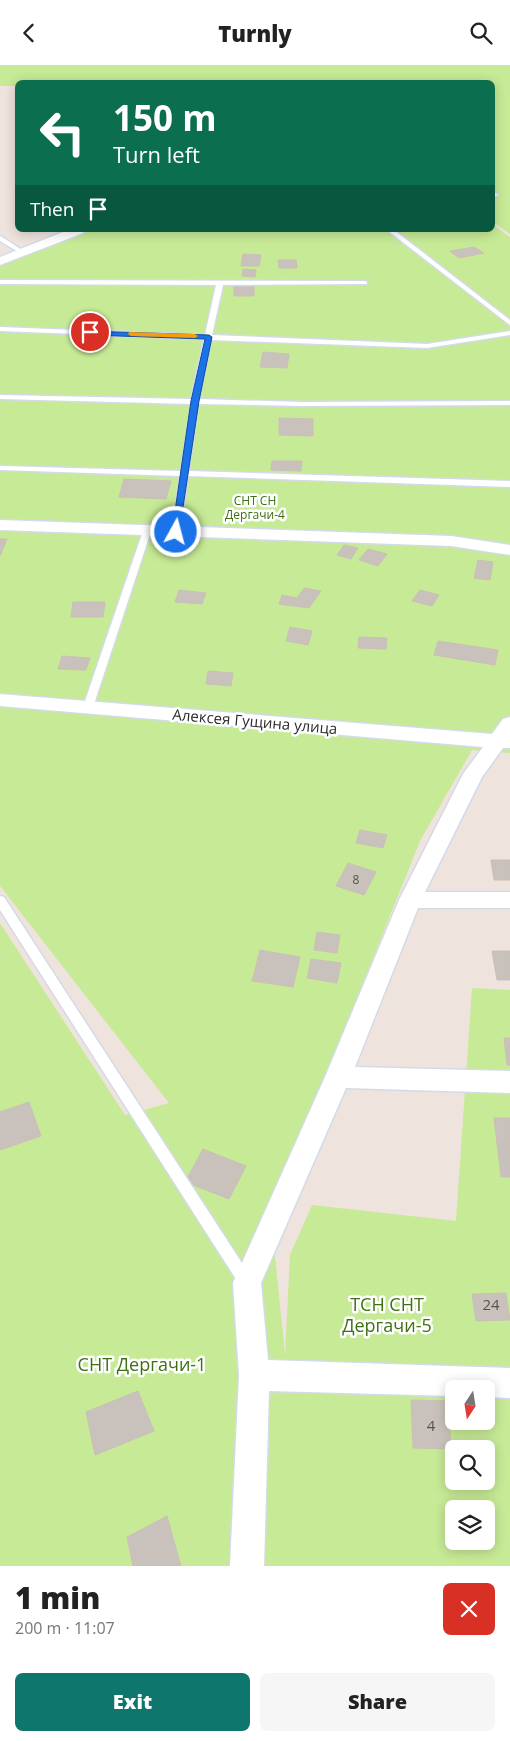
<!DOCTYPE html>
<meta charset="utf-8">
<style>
:root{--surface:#fff;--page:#f6f6f6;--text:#222;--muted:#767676;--accent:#0f766e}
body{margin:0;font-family:"Open Sans",sans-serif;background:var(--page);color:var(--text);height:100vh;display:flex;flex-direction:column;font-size:19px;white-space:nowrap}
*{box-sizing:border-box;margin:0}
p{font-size:16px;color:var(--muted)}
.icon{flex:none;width:28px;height:28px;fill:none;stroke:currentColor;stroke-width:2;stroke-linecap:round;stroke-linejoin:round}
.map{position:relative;height:1501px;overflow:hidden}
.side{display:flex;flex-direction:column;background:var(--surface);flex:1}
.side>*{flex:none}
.guide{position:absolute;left:15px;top:15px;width:480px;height:152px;border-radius:8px;box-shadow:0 2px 12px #0003;background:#0b6e4f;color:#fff;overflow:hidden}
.needle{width:32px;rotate:192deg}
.tools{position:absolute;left:445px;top:1315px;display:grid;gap:10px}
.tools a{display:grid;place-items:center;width:50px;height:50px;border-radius:8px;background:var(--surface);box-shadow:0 2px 12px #0003;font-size:25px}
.pin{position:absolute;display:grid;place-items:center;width:42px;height:42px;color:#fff;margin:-21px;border:2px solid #fff;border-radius:50%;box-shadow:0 1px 5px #0007}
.me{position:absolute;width:55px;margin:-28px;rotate:7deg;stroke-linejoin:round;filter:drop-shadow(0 0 4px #0008)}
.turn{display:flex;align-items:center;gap:18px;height:105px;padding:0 15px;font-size:22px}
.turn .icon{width:65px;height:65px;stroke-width:2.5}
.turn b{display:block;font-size:35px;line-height:42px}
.then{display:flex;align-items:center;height:48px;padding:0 15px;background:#0003;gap:10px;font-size:19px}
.round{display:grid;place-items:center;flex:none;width:52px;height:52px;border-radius:8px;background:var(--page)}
.headline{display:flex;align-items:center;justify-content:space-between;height:85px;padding:0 15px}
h1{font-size:30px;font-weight:800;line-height:38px}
.action{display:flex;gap:10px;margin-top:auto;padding:10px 15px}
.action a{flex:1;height:58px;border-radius:8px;background:var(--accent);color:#fff;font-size:20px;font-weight:800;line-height:58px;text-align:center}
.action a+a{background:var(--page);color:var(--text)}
header{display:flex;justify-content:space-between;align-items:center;height:65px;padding:0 15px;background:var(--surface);font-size:22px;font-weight:800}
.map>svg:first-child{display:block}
</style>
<header><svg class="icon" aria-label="back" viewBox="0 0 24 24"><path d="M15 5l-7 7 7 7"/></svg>Turnly<svg class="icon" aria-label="search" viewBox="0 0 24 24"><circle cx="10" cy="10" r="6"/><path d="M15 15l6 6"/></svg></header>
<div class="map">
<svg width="510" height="1501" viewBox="0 0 510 1501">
<rect width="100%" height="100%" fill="#efe3dd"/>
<path fill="#c7ea96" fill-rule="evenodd" d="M 0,0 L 510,0 L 510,169 L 493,157 L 492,18 L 18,18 L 17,21 L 0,21 Z
M 493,160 L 510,172 L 510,688 L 472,685 L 420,776 L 342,970 L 270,1160 L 272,1162 L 285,1290 L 290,1190 L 312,1140 L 456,1156 L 472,923 L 510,925 L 510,1501 L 0,1501 L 0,858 L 125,1050 L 169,1038 L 0,821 L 0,199 L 92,165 L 492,165 ZM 454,1324 L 486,1324 L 486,1356 L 454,1356 ZM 454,1384 L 486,1384 L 486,1416 L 454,1416 ZM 454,1444 L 486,1444 L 486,1476 L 454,1476 Z"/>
<path fill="#c9c2bc" stroke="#cbbfb7" d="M 474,182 L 484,188 L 459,193 L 450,186 Z
M 243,189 L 261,190 L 259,201 L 241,201 Z
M 278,195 L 296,195 L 297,203 L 279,203 Z
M 243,204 L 256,205 L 255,212 L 242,211 Z
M 234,220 L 254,220 L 254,231 L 234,231 Z
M 263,287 L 289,289 L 287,303 L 260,302 Z
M 279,353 L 313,354 L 313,371 L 279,370 Z
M 272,396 L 302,396 L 301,406 L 271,405 Z
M 124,414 L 171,416 L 166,434 L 119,432 Z
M 0,474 L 7,474 L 0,491 Z
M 344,480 L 358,483 L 351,494 L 337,490 Z
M 368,484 L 387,489 L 378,501 L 359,495 Z
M 478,495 L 493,497 L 490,515 L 474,513 Z
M 304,523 L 321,526 L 309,543 L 279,539 L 282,530 L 297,533 Z
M 179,525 L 206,528 L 202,539 L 175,537 Z
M 420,525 L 439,530 L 432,541 L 412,536 Z
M 73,537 L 105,537 L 103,552 L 71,552 Z
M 290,562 L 312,566 L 308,580 L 286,576 Z
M 359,572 L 387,573 L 386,584 L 358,583 Z
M 438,576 L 498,585 L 495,600 L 434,590 Z
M 62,591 L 90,593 L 86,605 L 58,604 Z
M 208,606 L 233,608 L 231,621 L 206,619 Z
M 360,765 L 387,770 L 383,783 L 356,778 Z
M 491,795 L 510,795 L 510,815 L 494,815 Z
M 348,798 L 376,807 L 364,830 L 336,821 Z
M 317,867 L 340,870 L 337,888 L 314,885 Z
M 260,885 L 300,892 L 293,922 L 252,916 Z
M 492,886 L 510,886 L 510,915 L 497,915 Z
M 311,894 L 341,898 L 337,918 L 307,913 Z
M 504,973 L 510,973 L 510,1000 L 507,1000 Z
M 29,1037 L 41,1071 L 0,1085 L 0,1047 Z
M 494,1053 L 510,1053 L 510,1112 L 501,1112 Z
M 203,1084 L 246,1101 L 229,1134 L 185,1117 Z
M 506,1228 L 510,1255 L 476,1256 L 472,1229 Z
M 138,1326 L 154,1366 L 95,1390 L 86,1347 Z
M 411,1335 L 448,1336 L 451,1384 L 413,1383 Z
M 167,1451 L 181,1501 L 133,1501 L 127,1472 Z"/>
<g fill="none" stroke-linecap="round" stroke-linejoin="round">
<defs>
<path id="service" d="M 492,129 L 495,128 L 498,130 L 492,133 Z
M 387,165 L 394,165 L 510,255 L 510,260 Z
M 0,171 L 2,172 L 25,187 L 20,188 L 0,176 Z
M 0,215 L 365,216 L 367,217 L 367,219 L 223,220 L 212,270 L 427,279 L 510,266 L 510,270 L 427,283 L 211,275 L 199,334 L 302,337 L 510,336 L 510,340 L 302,341 L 198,339 L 189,406 L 510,416 L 510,422 L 188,411 L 180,467 L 176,470 L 172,467 L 180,411 L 0,405 L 0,401 L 181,406 L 191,339 L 0,334 L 0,330 L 191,334 L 204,274 L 0,266 L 0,262 L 205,270 L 216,220 L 0,219 Z
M 147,463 L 151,466 L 93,642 L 92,644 L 84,644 L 83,642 L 143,466 Z
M 0,831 L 4,832 L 251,1212 L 254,1217 L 251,1222 L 246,1224 L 241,1222 L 0,845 Z"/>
<path id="minor" d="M 68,165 L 85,165 L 83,168 L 0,200 L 0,192 Z
M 0,455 L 451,471 L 510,480 L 510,490 L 451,481 L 0,465 Z
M 0,629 L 492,669 L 503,654 L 510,652 L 510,683 L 503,683 L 482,712 L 425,827 L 510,827 L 510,843 L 418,843 L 355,1002 L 510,1006 L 510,1028 L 346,1023 L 261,1218 L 268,1295 L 510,1303 L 510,1333 L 486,1332 L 486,1324 L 454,1324 L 454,1331 L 269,1326 L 264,1501 L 230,1501 L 239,1310 L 233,1218 L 325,1012 L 399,835 L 463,709 L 483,682 L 0,641 Z"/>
</defs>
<use href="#service" stroke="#d2dbe6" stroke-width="3"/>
<use href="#minor" stroke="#d2dbe6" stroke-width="3"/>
<use href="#service" fill="#fff" fill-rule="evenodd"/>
<use href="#minor" fill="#fff" fill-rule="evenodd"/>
</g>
<path fill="#1a73e8" stroke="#114b97" d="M 87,266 L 209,270 L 212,272 L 199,336 L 179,469 L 173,469 L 172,467 L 191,336 L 205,274 L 90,270 L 87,269 Z"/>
<path fill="#f59e0b" d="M 129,267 L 195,269 L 198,271 L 195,273 L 131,271 L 128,269 Z"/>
<g text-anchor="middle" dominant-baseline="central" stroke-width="5" stroke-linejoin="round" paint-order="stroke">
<g font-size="12" fill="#3f7114" stroke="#fff">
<text x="255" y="435">СНТ СН<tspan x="255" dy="14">Дергачи-4</tspan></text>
</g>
<g font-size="12" fill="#535250">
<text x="356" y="814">8</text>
</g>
<g font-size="15" fill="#2c2c2c" stroke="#fff">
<text transform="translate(255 656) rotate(5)">Алексея Гущина улица</text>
</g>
<g font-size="15" fill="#535250">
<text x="491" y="1239">24</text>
<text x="431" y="1360">4</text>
</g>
<g font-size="18" fill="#3f7114" stroke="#fff">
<text x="387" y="1239">ТСН СНТ<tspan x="387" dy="21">Дергачи-5</tspan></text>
<text x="142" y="1299">СНТ Дергачи-1</text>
</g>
</g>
</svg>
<div class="tools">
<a><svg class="needle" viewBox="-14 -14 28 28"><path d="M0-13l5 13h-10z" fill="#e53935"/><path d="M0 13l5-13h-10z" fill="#767676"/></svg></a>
<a><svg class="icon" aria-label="search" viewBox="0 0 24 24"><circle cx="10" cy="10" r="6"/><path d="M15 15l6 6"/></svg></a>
<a><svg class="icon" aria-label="layers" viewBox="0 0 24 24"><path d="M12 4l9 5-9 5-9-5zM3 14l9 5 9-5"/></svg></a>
</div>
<div class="pin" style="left:90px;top:267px;background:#d93025"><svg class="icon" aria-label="arrive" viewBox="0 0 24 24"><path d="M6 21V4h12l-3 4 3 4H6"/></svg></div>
<svg class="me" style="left:176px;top:467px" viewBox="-20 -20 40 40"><circle r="17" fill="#1a73e8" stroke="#fff" stroke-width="3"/><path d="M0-11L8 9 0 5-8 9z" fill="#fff"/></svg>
<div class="guide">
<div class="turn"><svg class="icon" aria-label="left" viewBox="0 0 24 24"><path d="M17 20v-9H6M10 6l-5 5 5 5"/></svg><div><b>150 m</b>Turn left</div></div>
<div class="then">Then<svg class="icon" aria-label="arrive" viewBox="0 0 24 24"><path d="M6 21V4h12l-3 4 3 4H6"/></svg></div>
</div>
</div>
<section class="side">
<div class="headline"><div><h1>1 min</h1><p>200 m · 11:07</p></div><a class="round" style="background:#d93025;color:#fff"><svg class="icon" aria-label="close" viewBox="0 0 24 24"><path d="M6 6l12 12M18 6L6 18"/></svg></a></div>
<div class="action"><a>Exit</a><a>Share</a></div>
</section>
